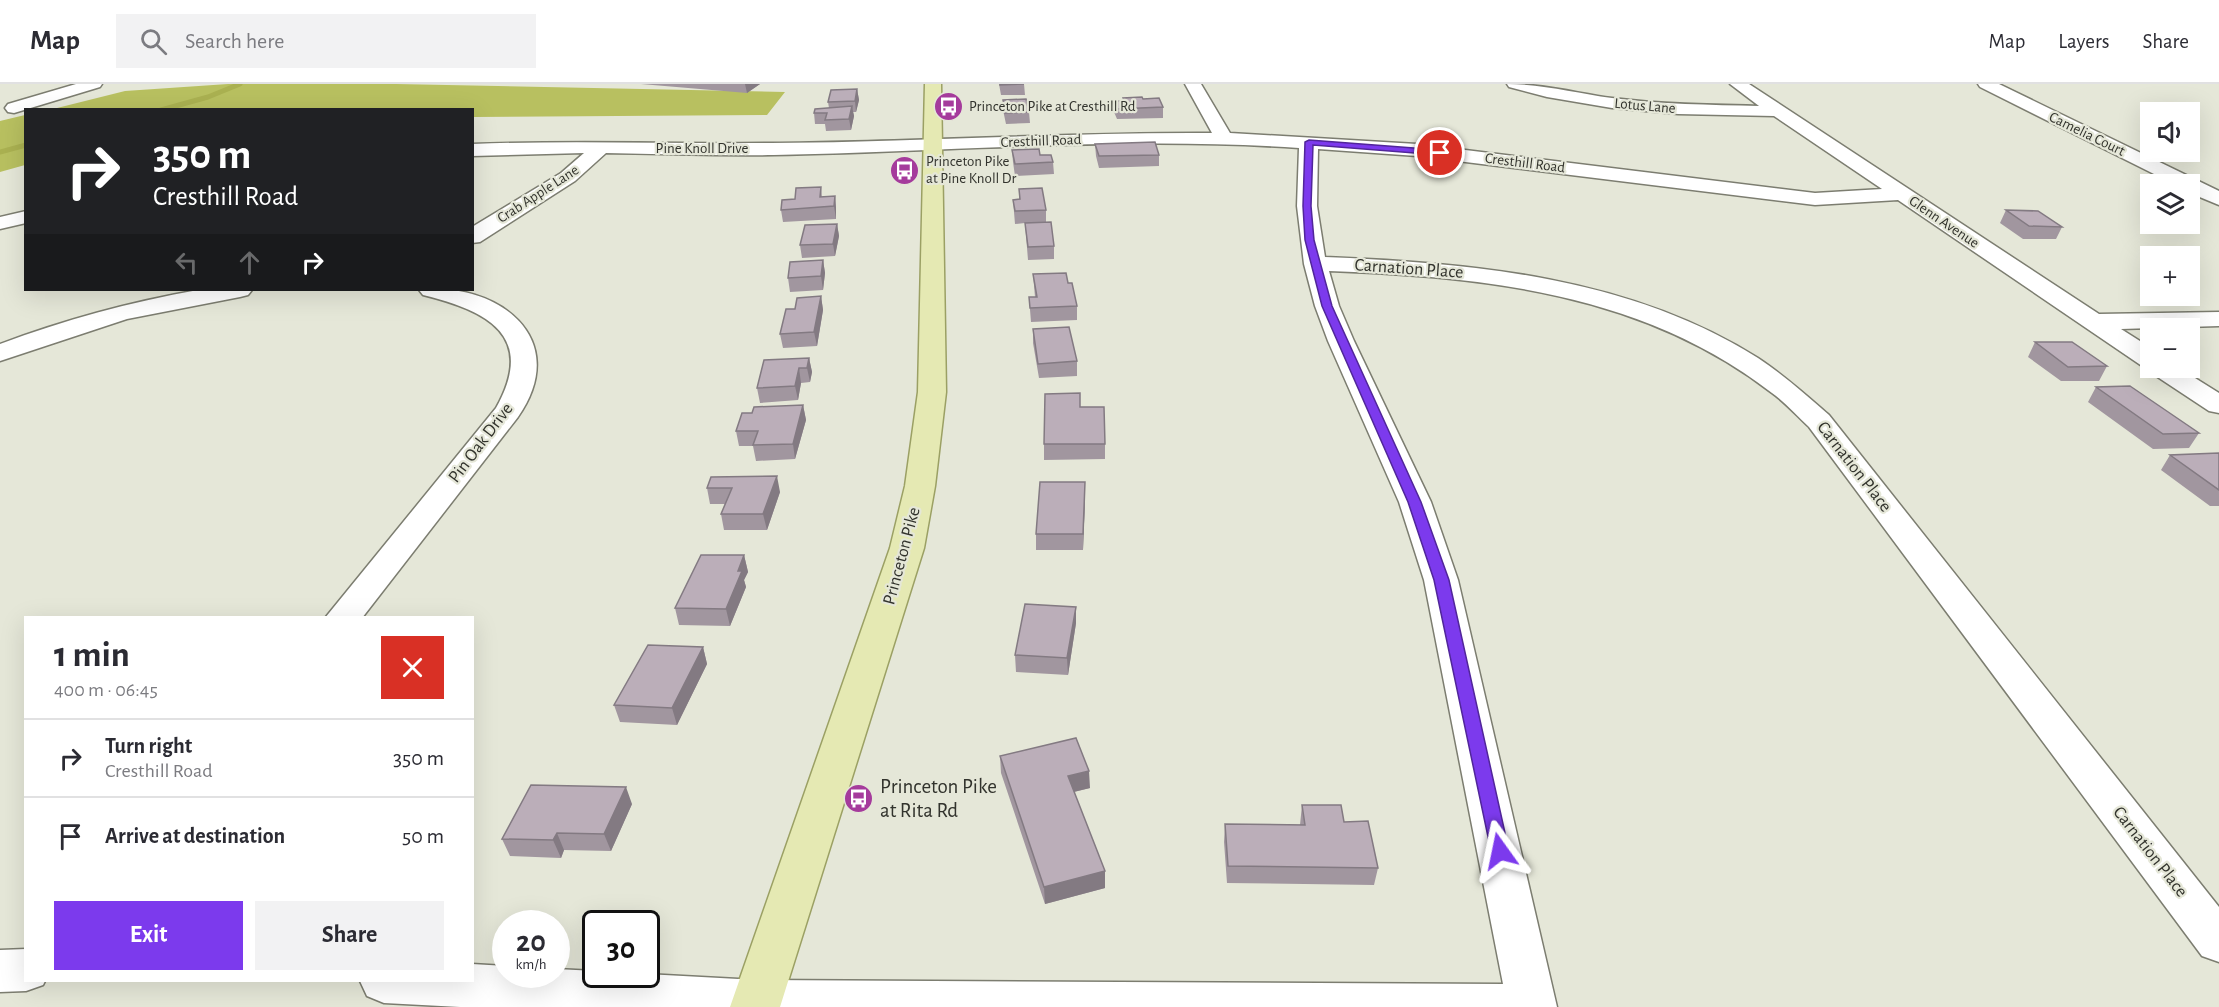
<!DOCTYPE html>
<meta charset="utf-8">
<style>
:root{--surface:#fff;--page:#f2f2f3;--text:#2b2b33;--muted:#7c7c81;--line:#e1e1e2;--accent:#7c3aed}
body{margin:0;font-family:"Alegreya Sans",sans-serif;background:var(--page);color:var(--text);height:100vh;display:flex;flex-direction:column;font-size:22px;white-space:nowrap}
*{box-sizing:border-box;margin:0}
p{font-size:20px;color:var(--muted)}
.icon{flex:none;width:33px;height:33px;fill:none;stroke:currentColor;stroke-width:2;stroke-linecap:round;stroke-linejoin:round}
.map{position:relative;flex:1;overflow:hidden}
.side{position:absolute;left:24px;top:532px;width:450px;height:366px;display:flex;flex-direction:column;background:var(--surface);border-radius:0px;box-shadow:0 6px 24px #0002}
.side>*{flex:none}
.banner{position:absolute;left:24px;top:24px;width:450px;height:183px;border-radius:0px;box-shadow:0 6px 24px #0002;background:#202124;color:#fff;overflow:hidden}
.controls{position:absolute;left:2140px;top:18px;display:grid;gap:12px}
.controls a{display:grid;place-items:center;width:60px;height:60px;border-radius:0px;background:var(--surface);box-shadow:0 6px 24px #0002;font-size:30px}
.speed{position:absolute;left:492px;top:826px;display:flex;gap:12px;font-size:30px;font-weight:700;text-align:center}
.speed>*{display:grid;place-content:center;width:78px;height:78px;border-radius:50%;background:var(--surface);box-shadow:0 6px 24px #0002;line-height:1}
.speed small{font-size:15px;font-weight:400}
.speed .limit{border:3px solid #111;border-radius:9px;background:#fff;color:#111}
.pin{position:absolute;display:grid;place-items:center;width:51px;height:51px;color:#fff;margin:-26px;border:3px solid #fff;border-radius:50%;box-shadow:0 2px 6px #0007}
.me{position:absolute;width:66px;margin:-33px;rotate:348deg;stroke-linejoin:round;filter:drop-shadow(0 0 4px #0008)}
.turn{display:flex;align-items:center;gap:21px;height:126px;padding:0 30px;font-size:27px}
.turn .icon{width:78px;height:78px;stroke-width:2.5}
.turn b{display:block;font-size:42px;line-height:51px}
.lanes{display:flex;align-items:center;height:57px;padding:0 30px;background:#0003;justify-content:center;gap:30px;direction:ltr}
.lanes .off{opacity:.35}
.round{display:grid;place-items:center;flex:none;width:63px;height:63px;border-radius:0px;background:var(--page)}
.overview{display:flex;align-items:center;justify-content:space-between;height:102px;padding:0 30px}
h1{font-size:36px;font-weight:700;line-height:45px}
.action{display:flex;gap:12px;margin-top:auto;padding:12px 30px}
.action a{flex:1;height:69px;border-radius:0px;background:var(--accent);color:#fff;font-size:24px;font-weight:700;line-height:69px;text-align:center}
.action a+a{background:var(--page);color:var(--text)}
ul{padding:0;list-style:none}
li{display:flex;align-items:center;gap:18px;height:78px;padding:0 30px;border-top:2px solid var(--line)}
li div{flex:1}
li b{display:block;font-size:22px}
li em{font-style:normal}
header{display:flex;align-items:center;gap:36px;box-sizing:border-box;height:84px;padding:0 30px;background:var(--surface);border-bottom:2px solid var(--line)}
header strong{font-size:28px}
nav{display:flex;gap:33px;margin-inline-start:auto;font-size:21px}
.search{width:420px;height:54px;background:var(--page);display:flex;align-items:center;gap:15px;box-sizing:border-box;padding:0 21px;border-radius:0px;color:var(--muted);font-size:22px}
.map>svg:first-child{display:block}
</style>
<header>
<strong>Map</strong>
<div class="search"><svg class="icon" aria-label="search" viewBox="0 0 24 24"><circle cx="10" cy="10" r="6"/><path d="M15 15l6 6"/></svg>Search here</div>
<nav><a>Map</a><a>Layers</a><a>Share</a></nav>
</header>
<div class="map">
<svg width="2219" height="923" viewBox="0 0 2219 923">
<rect width="100%" height="100%" fill="#e5e7d8"/>
<path fill="#b8c060" d="M 228,0 L 396,0 L 785,8 L 767,31 L 473,33 L 472,26 L 49,26 L 125,7 Z
M 25,31 L 25,81 L 0,88 L 0,37 Z"/>
<g fill="none" stroke-linecap="round" stroke-linejoin="round">
<path stroke="#aab151" stroke-width="5" d="M 161,26 L 208,13 L 240,0
M 0,68 L 26,61"/>
<defs>
<path id="minor" d="M 76,0 L 102,0 L 100,3 L 14,29 L 8,28 L 5,24 L 8,20 Z
M 1185,0 L 1201,0 L 1230,49 L 1417,60 L 1815,109 L 1882,105 L 1774,32 L 1678,30 L 1612,24 L 1547,13 L 1509,3 L 1507,0 C 1542,0 1576,9 1612,14 C 1660,20 1710,21 1759,22 L 1730,0 L 1749,0 L 2099,230 L 2219,228 L 2219,242 L 2121,245 L 2151,264 L 2151,284 L 2179,284 L 2219,309 L 2219,329 L 2209,327 L 2153,290 L 2149,283 L 2142,282 L 1898,116 L 1815,121 L 1417,72 L 1318,65 L 1317,122 L 1325,173 C 1474,179 1630,193 1758,274 C 1784,291 1806,311 1829,331 L 2219,823 L 2219,878 L 2202,872 L 1809,343 C 1797,332 1786,319 1772,309 C 1643,209 1486,193 1329,187 L 1339,222 L 1354,257 L 1431,418 L 1458,496 L 1557,923 L 460,923 L 384,919 L 367,912 L 360,897 L 472,897 L 472,880 L 506,882 L 506,891 L 556,891 L 556,885 L 596,887 L 596,891 L 646,890 L 757,896 L 1503,900 L 1424,496 L 1399,418 L 1328,257 L 1315,222 L 1304,180 L 1297,122 L 1299,64 C 1124,52 949,68 774,71 C 718,72 662,70 606,69 L 575,97 L 480,158 L 472,159 L 472,143 L 561,89 L 584,69 L 472,72 L 472,60 C 572,56 672,60 772,59 C 919,58 1065,48 1212,49 Z
M 1978,0 L 1999,0 L 2219,107 L 2219,121 L 2190,109 L 2190,100 L 2174,100 L 1980,3 Z
M 26,127 L 26,139 L 0,145 L 0,133 Z
M 198,206 L 252,206 L 248,211 L 240,213 L 127,235 L 0,277 L 0,260 C 64,236 130,218 198,206 Z
M 419,206 C 497,197 573,254 518,333 L 362,534 L 325,534 L 496,324 C 537,251 487,227 423,211 Z
M 26,865 L 26,897 L 45,897 L 43,901 L 26,907 L 0,908 L 0,866 Z"/>
<path id="major" d="M 925,0 L 941,0 L 946,308 L 935,402 L 924,464 L 780,923 L 730,923 L 890,464 L 905,402 L 918,308 Z"/>
</defs>
<use href="#minor" stroke="#7c7d70" stroke-width="3"/>
<use href="#major" stroke="#9ba064" stroke-width="3"/>
<use href="#minor" fill="#fff" fill-rule="evenodd"/>
<use href="#major" fill="#e5e9b3" fill-rule="evenodd"/>
</g>
<path fill="#a1969f" d="M 641,0 L 760,0 L 747,9 Z
M 999,0 L 1024,0 L 1025,11 L 1001,11 Z
M 857,5 L 859,16 L 856,28 L 853,28 L 854,32 L 851,46 L 826,47 L 825,40 L 815,40 L 814,29 L 829,24 L 828,18 Z
M 1123,14 L 1143,15 L 1163,23 L 1163,34 L 1117,35 L 1114,28 L 1114,17 L 1123,17 Z
M 1003,16 L 1029,28 L 1030,39 L 1006,40 L 1003,26 Z
M 1095,60 L 1159,71 L 1159,82 L 1099,84 L 1096,72 Z
M 1012,66 L 1040,71 L 1053,78 L 1054,90 L 1015,92 L 1013,78 Z
M 821,103 L 822,113 L 835,112 L 836,124 L 836,135 L 783,138 L 781,126 L 795,115 Z
M 1019,105 L 1046,126 L 1046,138 L 1054,162 L 1054,175 L 1028,176 L 1025,139 L 1015,140 L 1013,116 L 1019,115 Z
M 2006,126 L 2062,143 L 2056,155 L 2023,155 L 2000,139 Z
M 837,140 L 839,152 L 835,172 L 802,174 L 800,161 Z
M 823,176 L 825,189 L 823,206 L 790,208 L 788,194 Z
M 1033,190 L 1068,199 L 1077,222 L 1077,236 L 1031,238 L 1029,213 L 1035,213 Z
M 821,212 L 823,226 L 817,262 L 783,264 L 780,250 L 795,225 Z
M 1033,245 L 1077,277 L 1077,292 L 1039,294 L 1033,259 Z
M 2035,258 L 2107,282 L 2099,297 L 2061,297 L 2028,273 Z
M 809,274 L 812,288 L 810,298 L 801,299 L 798,316 L 760,319 L 757,304 Z
M 2096,303 L 2199,349 L 2189,364 L 2153,365 L 2088,318 Z
M 803,321 L 806,336 L 795,375 L 756,377 L 753,362 L 739,362 L 736,347 L 752,329 Z
M 1080,323 L 1105,360 L 1105,375 L 1044,376 L 1044,360 Z
M 2219,369 L 2219,422 L 2210,422 L 2161,386 L 2170,371 Z
M 711,393 L 780,408 L 767,446 L 724,446 L 721,430 L 725,420 L 710,420 L 707,404 Z
M 1085,414 L 1083,466 L 1036,466 L 1036,450 Z
M 744,471 L 748,488 L 744,496 L 746,503 L 730,542 L 679,541 L 675,524 Z
M 1076,523 L 1076,539 L 1068,591 L 1016,588 L 1015,571 Z
M 703,563 L 707,580 L 677,641 L 620,638 L 614,621 Z
M 1000,672 L 1090,704 L 1074,708 L 1105,787 L 1105,804 L 1045,820 L 1001,689 Z
M 632,720 L 611,767 L 564,766 L 561,774 L 510,772 L 502,755 Z
M 1302,721 L 1344,738 L 1378,784 L 1374,801 L 1227,799 L 1224,758 L 1225,740 L 1300,741 Z"/>
<path fill="#837a82" d="M 745,0 L 760,0 L 747,9 Z
M 857,5 L 859,16 L 856,28 L 855,17 Z
M 852,22 L 854,32 L 851,46 L 849,35 Z
M 835,112 L 836,124 L 836,135 L 834,122 Z
M 837,140 L 839,152 L 835,172 L 833,160 Z
M 823,176 L 825,189 L 823,206 L 821,192 Z
M 821,212 L 823,226 L 817,262 L 814,248 Z
M 809,274 L 812,288 L 810,298 L 807,284 Z
M 799,284 L 801,299 L 798,316 L 795,302 Z
M 803,321 L 806,336 L 795,375 L 793,360 Z
M 777,392 L 780,408 L 767,446 L 763,430 Z
M 1085,398 L 1085,414 L 1083,466 L 1083,450 Z
M 744,471 L 748,488 L 744,496 L 746,503 L 730,542 L 726,525 L 738,487 Z
M 1076,523 L 1076,539 L 1068,591 L 1067,574 Z
M 703,563 L 707,580 L 677,641 L 672,624 Z
M 1089,687 L 1090,704 L 1069,709 L 1068,692 Z
M 626,703 L 632,720 L 611,767 L 604,750 Z
M 557,749 L 564,766 L 561,774 L 553,756 Z
M 1105,787 L 1105,804 L 1045,820 L 1044,803 Z"/>
<path fill="#bbaeb9" stroke="#837a82" stroke-width="1.5" d="M 1000,0 L 1024,0 L 1000,1 Z
M 857,5 L 855,17 L 828,18 L 831,6 Z
M 1142,13 L 1143,15 L 1159,14 L 1163,23 L 1117,25 L 1114,17 L 1124,17 L 1123,14 Z
M 1026,15 L 1029,28 L 1005,29 L 1003,16 Z
M 852,22 L 849,35 L 825,36 L 827,29 L 814,29 L 815,25 Z
M 1155,58 L 1159,71 L 1099,72 L 1095,60 Z
M 1039,65 L 1040,71 L 1051,71 L 1053,78 L 1015,80 L 1012,66 Z
M 821,103 L 820,113 L 835,112 L 834,122 L 781,126 L 782,116 L 795,115 L 796,104 Z
M 1042,104 L 1046,126 L 1015,127 L 1013,116 L 1020,115 L 1019,105 Z
M 2006,126 L 2038,127 L 2062,143 L 2029,142 Z
M 1051,138 L 1054,162 L 1028,163 L 1025,139 Z
M 837,140 L 833,160 L 800,161 L 805,141 Z
M 823,176 L 821,192 L 788,194 L 790,178 Z
M 1066,189 L 1068,199 L 1072,199 L 1077,222 L 1030,224 L 1029,213 L 1037,213 L 1033,190 Z
M 821,212 L 814,248 L 780,250 L 786,225 L 795,225 L 797,214 Z
M 1069,243 L 1077,277 L 1038,280 L 1033,245 Z
M 2035,258 L 2072,258 L 2107,282 L 2068,283 Z
M 809,274 L 807,284 L 799,284 L 795,302 L 757,304 L 764,276 Z
M 2130,302 L 2199,349 L 2163,350 L 2096,303 Z
M 1080,309 L 1080,323 L 1104,323 L 1105,360 L 1044,360 L 1045,310 Z
M 803,321 L 793,360 L 753,361 L 758,347 L 736,347 L 742,329 L 752,329 L 754,323 Z
M 2219,369 L 2219,406 L 2170,371 Z
M 777,392 L 763,430 L 721,430 L 732,404 L 707,404 L 711,393 Z
M 1040,398 L 1085,398 L 1083,450 L 1036,450 Z
M 701,471 L 744,471 L 738,487 L 742,487 L 726,525 L 675,524 Z
M 1025,520 L 1076,523 L 1067,574 L 1015,571 Z
M 648,561 L 703,563 L 672,624 L 614,621 Z
M 1076,654 L 1089,687 L 1068,692 L 1105,787 L 1044,803 L 1000,672 Z
M 531,701 L 626,703 L 604,750 L 557,749 L 553,756 L 502,755 Z
M 1302,721 L 1341,721 L 1344,738 L 1368,737 L 1378,784 L 1228,782 L 1225,740 L 1305,741 Z"/>
<path fill="#7c3aed" stroke="#51269a" stroke-width="1.5" d="M 1309,56 L 1440,66 L 1444,69 L 1440,71 L 1313,61 L 1311,122 L 1314,156 L 1332,222 L 1421,418 L 1449,496 L 1509,767 L 1506,773 L 1500,775 L 1493,773 L 1491,767 L 1434,496 L 1408,418 L 1322,222 L 1305,156 L 1303,122 L 1305,58 Z"/>
<defs>
<symbol id="bus-disc" viewBox="-11 -11 22 22"><circle r="9.5" fill="#a53b9c" stroke="#e5e7d8"/><path d="M-5-6H5V4H4V6H2V4H-2V6H-4V4H-5ZM-3.5-4V0h7V-4ZM-3.5 1.2v1.5H-2V1.2ZM2 1.2v1.5H3.5V1.2Z" fill="#fff"/></symbol>
</defs>
<g fill-rule="evenodd">
<use href="#bus-disc" x="932" y="6" width="33" height="33"/>
<use href="#bus-disc" x="888" y="70" width="33" height="33"/>
<use href="#bus-disc" x="842" y="698" width="33" height="33"/>
</g>
<g text-anchor="middle" dominant-baseline="central" stroke-width="4.5" stroke-linejoin="round" paint-order="stroke">
<g font-size="15" fill="#32332d" stroke="#e5e7d8" text-anchor="start">
<text x="969" y="22">Princeton Pike at Cresthill Rd</text>
<text x="926" y="77">Princeton Pike<tspan x="926" dy="17">at Pine Knoll Dr</tspan></text>
</g>
<g font-size="15" fill="#32332d" stroke="#e5e7d8">
<text transform="translate(1645 22) rotate(5)">Lotus Lane</text>
<text transform="translate(2087 50) rotate(26)">Camelia Court</text>
<text transform="translate(1041 57) rotate(-2)">Cresthill Road</text>
<text x="702" y="64">Pine Knoll Drive</text>
<text transform="translate(1525 79) rotate(7)">Cresthill Road</text>
<text transform="translate(538 110) rotate(-33)">Crab Apple Lane</text>
<text transform="translate(1944 138) rotate(34)">Glenn Avenue</text>
</g>
<g font-size="18" fill="#32332d" stroke="#e5e7d8">
<text transform="translate(1409 185) rotate(4)">Carnation Place</text>
<text transform="translate(481 359) rotate(-53)">Pin Oak Drive</text>
<text transform="translate(1854 383) rotate(52)">Carnation Place</text>
<text transform="translate(902 472) rotate(-75)">Princeton Pike</text>
<text transform="translate(2150 768) rotate(52)">Carnation Place</text>
</g>
<g font-size="21" fill="#32332d" stroke="#e5e7d8" text-anchor="start">
<text x="880" y="702">Princeton Pike<tspan x="880" dy="24">at Rita Rd</tspan></text>
</g>
</g>
</svg>
<div class="controls">
<a><svg class="icon" aria-label="sound" viewBox="0 0 24 24"><path d="M4 9h4l5-4v14l-5-4H4zM17 9q2 3 0 6"/></svg></a>
<a><svg class="icon" aria-label="layers" viewBox="0 0 24 24"><path d="M12 4l9 5-9 5-9-5zM3 14l9 5 9-5"/></svg></a>
<a>+</a>
<a>−</a>
</div>
<div class="speed"><div>20<small>km/h</small></div><div class="limit">30</div></div>
<div class="pin" style="left:1440px;top:69px;background:#d93025"><svg class="icon" aria-label="arrive" viewBox="0 0 24 24"><path d="M6 21V4h12l-3 4 3 4H6"/></svg></div>
<svg class="me" style="left:1500px;top:767px" viewBox="-20 -20 40 40"><path d="M0-17L14 15 0 8-14 15z" fill="#7c3aed" stroke="#fff" stroke-width="4"/></svg>
<div class="banner">
<div class="turn"><svg class="icon" aria-label="right" viewBox="0 0 24 24"><path d="M7 20v-9h11M14 6l5 5-5 5"/></svg><div><b>350 m</b>Cresthill Road</div></div>
<div class="lanes"><svg class="icon off" aria-label="left" viewBox="0 0 24 24"><path d="M17 20v-9H6M10 6l-5 5 5 5"/></svg><svg class="icon off" aria-label="ahead" viewBox="0 0 24 24"><path d="M12 20V5M6 11l6-6 6 6"/></svg><svg class="icon" aria-label="right" viewBox="0 0 24 24"><path d="M7 20v-9h11M14 6l5 5-5 5"/></svg></div>
</div>
<section class="side">
<div class="overview"><div><h1>1 min</h1><p>400 m · 06:45</p></div><a class="round" style="background:#d93025;color:#fff"><svg class="icon" aria-label="close" viewBox="0 0 24 24"><path d="M6 6l12 12M18 6L6 18"/></svg></a></div>
<ul>
<li><svg class="icon" aria-label="right" viewBox="0 0 24 24"><path d="M7 20v-9h11M14 6l5 5-5 5"/></svg><div><b>Turn right</b><p>Cresthill Road</p></div><em>350 m</em></li>
<li><svg class="icon" aria-label="arrive" viewBox="0 0 24 24"><path d="M6 21V4h12l-3 4 3 4H6"/></svg><div><b>Arrive at destination</b></div><em>50 m</em></li>
</ul>
<div class="action"><a>Exit</a><a>Share</a></div>
</section>
</div>
